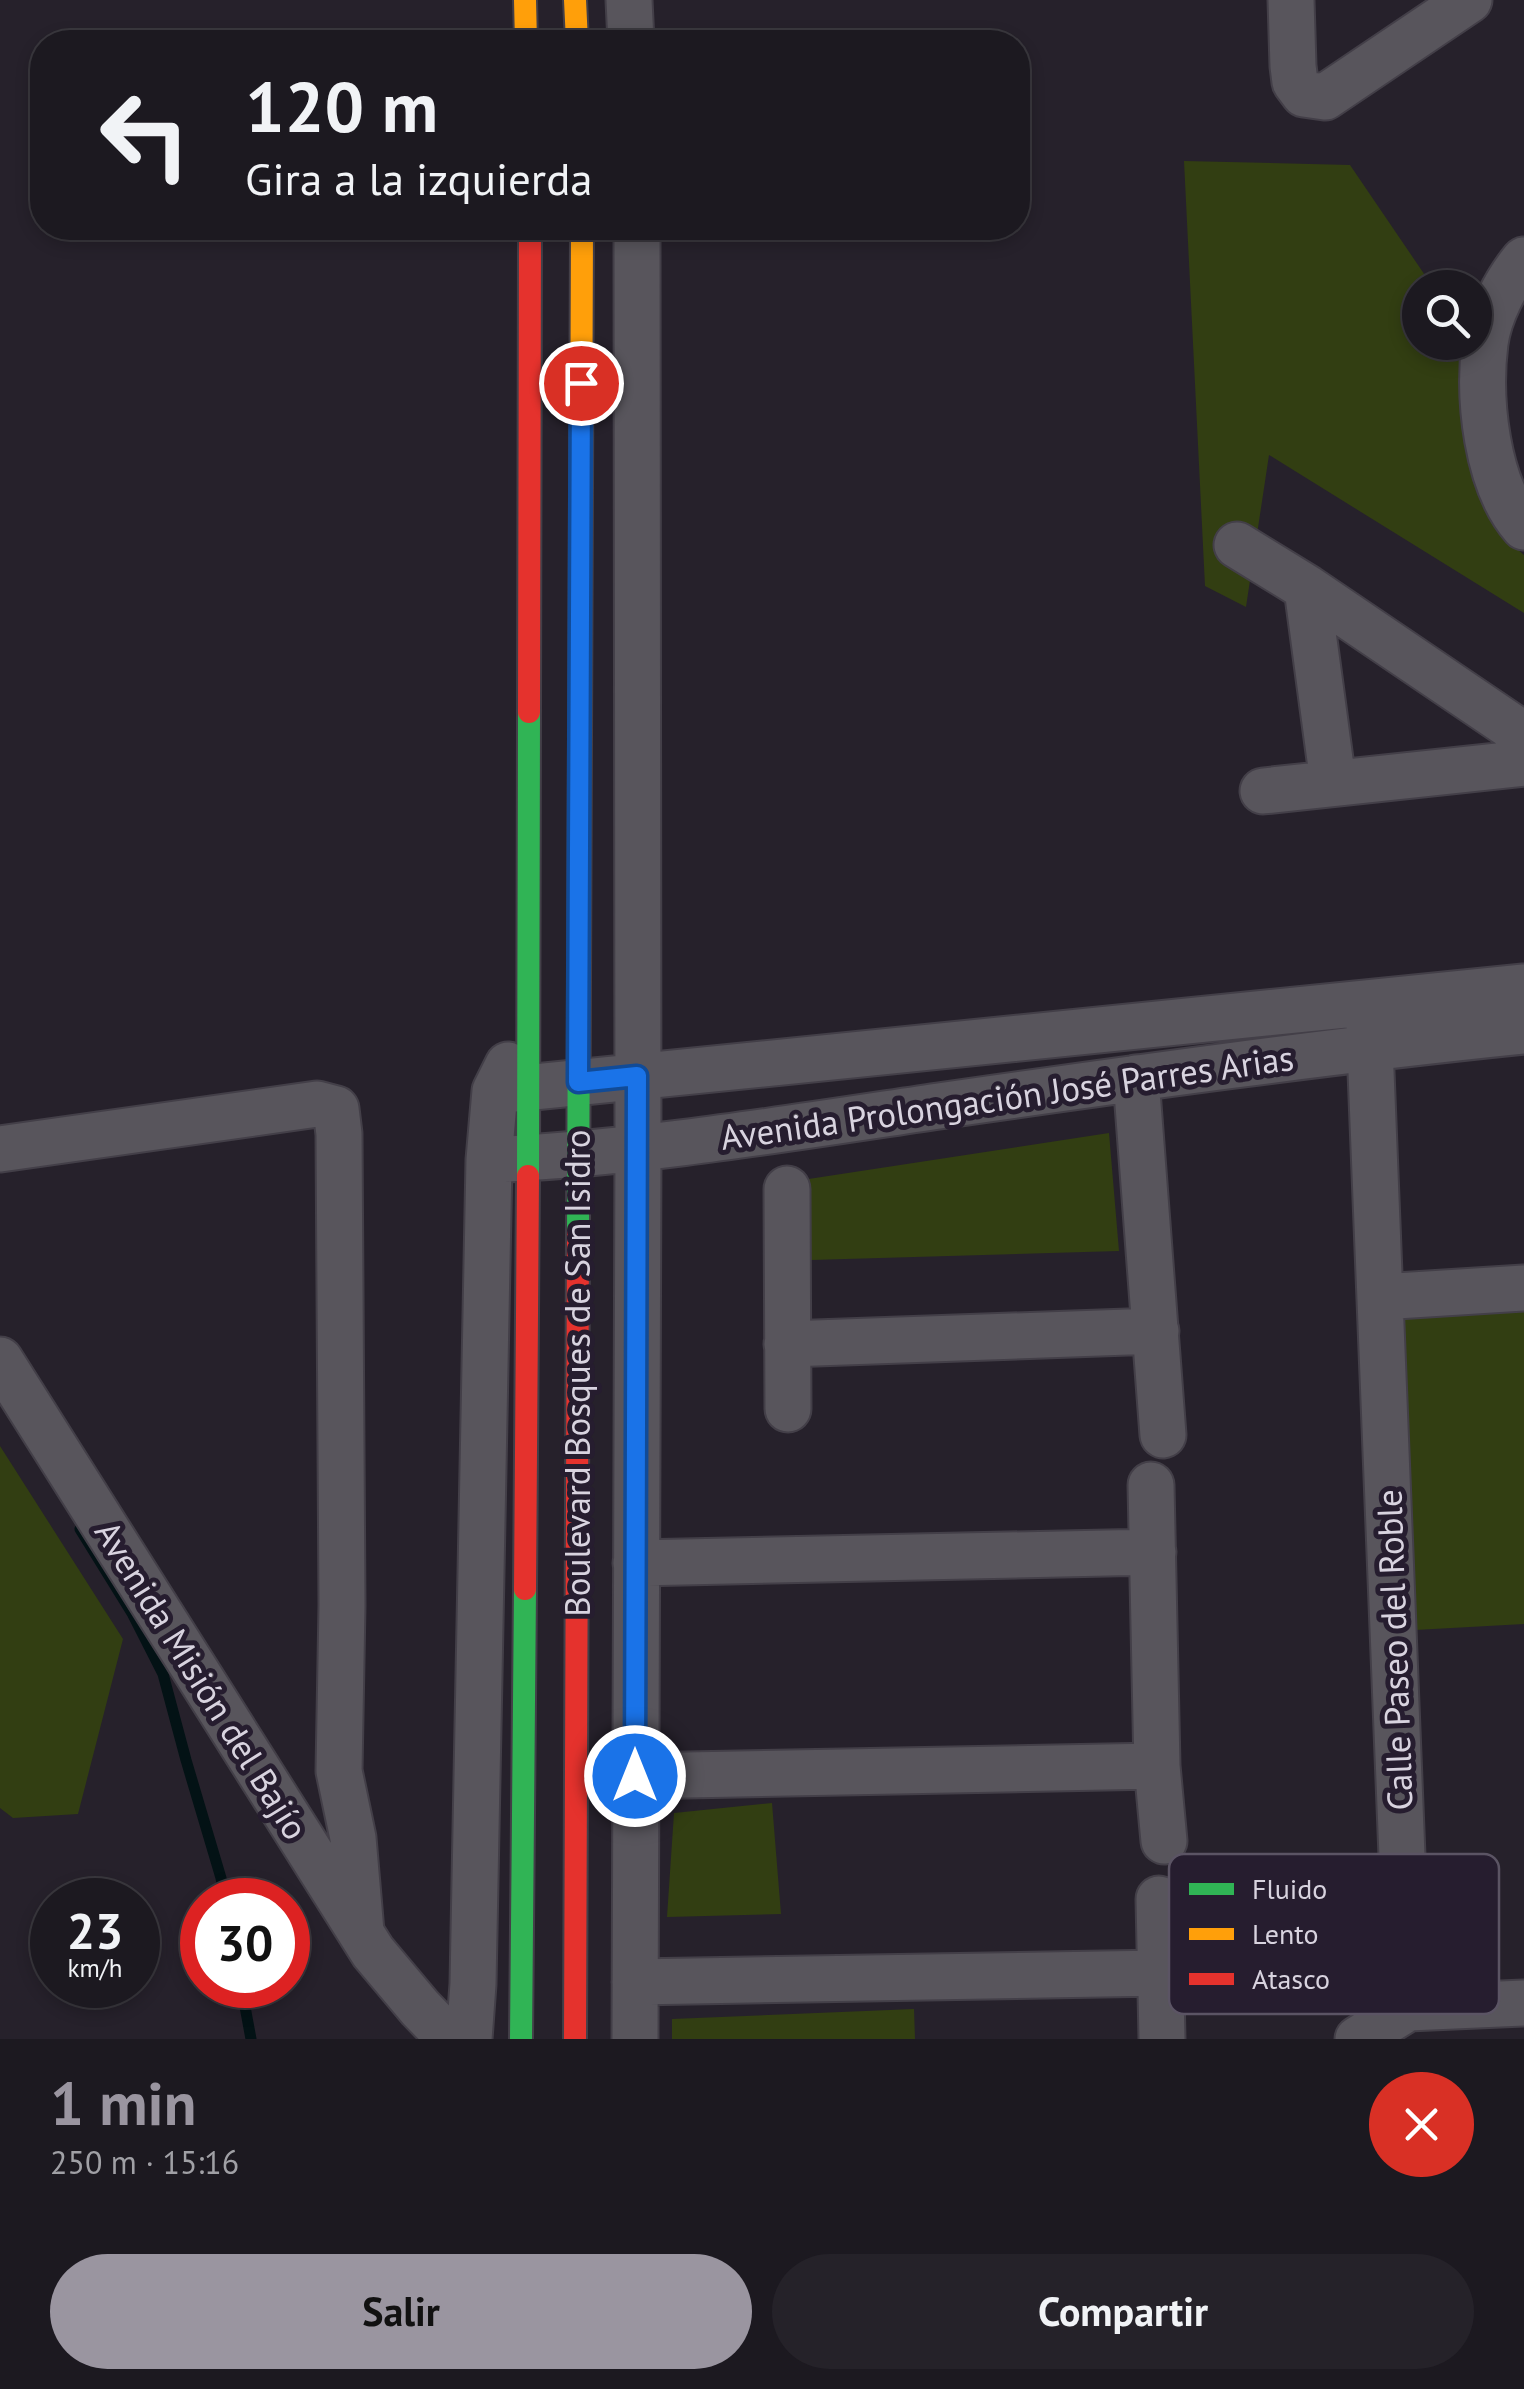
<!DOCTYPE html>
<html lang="es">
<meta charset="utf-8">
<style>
:root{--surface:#1c1920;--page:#252229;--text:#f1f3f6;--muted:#a0a0a5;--line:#3a383e;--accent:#9a95a0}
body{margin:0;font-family:"PT Sans",sans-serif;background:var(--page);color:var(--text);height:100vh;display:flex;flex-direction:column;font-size:38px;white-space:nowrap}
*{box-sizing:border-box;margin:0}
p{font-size:32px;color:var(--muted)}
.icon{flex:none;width:55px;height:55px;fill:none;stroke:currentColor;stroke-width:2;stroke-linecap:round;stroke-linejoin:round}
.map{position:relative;height:2039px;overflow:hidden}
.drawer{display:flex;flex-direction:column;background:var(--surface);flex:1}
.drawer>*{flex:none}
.top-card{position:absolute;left:30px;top:30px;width:1000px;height:210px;border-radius:40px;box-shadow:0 5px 15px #0003,0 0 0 2px var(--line);background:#1c1920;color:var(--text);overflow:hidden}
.fabs{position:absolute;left:1402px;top:270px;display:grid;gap:20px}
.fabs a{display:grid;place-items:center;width:90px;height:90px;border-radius:50%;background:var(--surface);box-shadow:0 5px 15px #0003,0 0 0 2px var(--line);font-size:50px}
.speed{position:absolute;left:30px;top:1878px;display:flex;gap:20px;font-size:50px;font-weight:700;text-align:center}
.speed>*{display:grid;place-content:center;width:130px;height:130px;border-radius:50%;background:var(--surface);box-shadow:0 5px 15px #0003,0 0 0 2px var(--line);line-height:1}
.speed small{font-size:25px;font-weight:400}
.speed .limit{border:15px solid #d22;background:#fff;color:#111}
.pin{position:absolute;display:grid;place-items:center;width:85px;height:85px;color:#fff;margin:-42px;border:5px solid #fff;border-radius:50%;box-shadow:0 2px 10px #0007}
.me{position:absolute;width:110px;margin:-55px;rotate:0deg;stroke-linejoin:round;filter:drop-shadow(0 0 8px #0008)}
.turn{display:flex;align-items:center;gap:35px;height:210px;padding:0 50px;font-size:45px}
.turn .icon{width:130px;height:130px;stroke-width:2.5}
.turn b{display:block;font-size:70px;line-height:85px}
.round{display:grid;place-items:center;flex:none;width:105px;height:105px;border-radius:52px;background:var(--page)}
.summary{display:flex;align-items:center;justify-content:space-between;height:170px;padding:0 50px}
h1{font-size:60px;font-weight:700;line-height:75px;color:var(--accent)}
.cta{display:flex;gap:20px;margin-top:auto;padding:20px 50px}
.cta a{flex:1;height:115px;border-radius:60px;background:var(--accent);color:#111;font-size:40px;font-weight:700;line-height:115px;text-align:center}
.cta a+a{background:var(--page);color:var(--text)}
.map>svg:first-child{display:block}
</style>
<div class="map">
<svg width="1524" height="2039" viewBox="0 0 1524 2039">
<rect width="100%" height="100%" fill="#26212b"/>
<path fill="#323e12" d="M 1184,161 L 1350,165 L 1433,287 L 1420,288 L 1420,342 L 1475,342 L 1480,421 L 1503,537 L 1524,555 L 1524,613 L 1269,455 L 1246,607 L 1205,586 Z
M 1109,1133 L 1119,1251 L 811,1260 L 802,1180 Z
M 1524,1298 L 1524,1624 L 1397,1631 L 1388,1310 Z
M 0,1446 L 123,1639 L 78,1814 L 13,1818 L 0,1808 Z
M 772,1803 L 781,1914 L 667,1917 L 674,1813 Z
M 914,2009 L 915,2039 L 672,2039 L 672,2019 Z"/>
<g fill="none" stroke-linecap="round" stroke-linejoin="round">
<path stroke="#031215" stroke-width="11" d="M 80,1529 L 132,1613 L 163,1674 L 186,1760 L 221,1878 L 225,1900
M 241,1985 L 251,2039"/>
<defs>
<path id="street" d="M 629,0 L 631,42
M 1291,0 L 1293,66 L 1295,82 L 1304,94 L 1325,97 L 1469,0
M 1524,260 C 1506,282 1489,314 1485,343 C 1478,398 1486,484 1524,527
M 1237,545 L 1307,588 L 1524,735
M 1307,588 L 1333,782
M 1263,791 L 1524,763
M 1369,1021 L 1408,2008
M 1136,1078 L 1163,1435
M 495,1091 L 1524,987
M 0,1149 L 317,1104 L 336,1109 L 339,1134 L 342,1605 L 339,1771 L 353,1838 L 361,1932
M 489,1160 C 641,1153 790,1128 939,1106 C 1134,1078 1328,1051 1524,1031
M 787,1189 L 788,1409
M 1380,1297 L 1524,1288
M 787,1344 L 1156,1331
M 0,1360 L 373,1952 L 420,2008 L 450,2039
M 1151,1485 L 1157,1766 L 1164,1841
M 636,1563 L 1153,1552
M 635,1776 L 1157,1766
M 1159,1899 L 1162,2039
M 635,1982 L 1161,1973
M 469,2039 L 473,1984 L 489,1160 L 495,1091 L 508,1065
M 635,2039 L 638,1149 L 637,228
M 1358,2039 L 1408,2008 L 1524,2003"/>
<path id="fast" d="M 528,1176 L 529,712
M 578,1233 L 581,489
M 521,2039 L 525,1589"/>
<path id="slow" d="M 525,0 L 526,42
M 575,0 L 577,42
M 581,489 L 582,228"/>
<path id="jam" d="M 529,712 L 530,228
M 525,1589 L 528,1176
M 575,2039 L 578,1233"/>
</defs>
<use href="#street" stroke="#433f48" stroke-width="49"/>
<use href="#fast" stroke="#433f48" stroke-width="26"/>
<use href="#slow" stroke="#433f48" stroke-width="26"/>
<use href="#jam" stroke="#433f48" stroke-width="26"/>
<use href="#street" stroke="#58555c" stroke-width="45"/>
<use href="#fast" stroke="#30b455" stroke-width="22"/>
<use href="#slow" stroke="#ff9f0a" stroke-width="22"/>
<use href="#jam" stroke="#e5322d" stroke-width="22"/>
</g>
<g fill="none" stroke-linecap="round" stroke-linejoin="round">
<defs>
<path id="route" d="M 581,383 L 578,1082 L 637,1076 L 635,1776"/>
</defs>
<use href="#route" stroke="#114b97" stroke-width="25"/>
<use href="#route" stroke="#1a73e8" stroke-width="18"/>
</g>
<g text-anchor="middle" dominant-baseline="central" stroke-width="10" stroke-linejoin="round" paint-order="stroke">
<g font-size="35" fill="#d8d3df" stroke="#261d2f">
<text transform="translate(1007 1097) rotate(-8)">Avenida Prolongación José Parres Arias</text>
<text transform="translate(577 1373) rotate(-90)">Boulevard Bosques de San Isidro</text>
<text transform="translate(1394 1650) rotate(-92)">Calle Paseo del Roble</text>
<text transform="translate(202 1680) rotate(58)">Avenida Misión del Bajío</text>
</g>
</g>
<rect x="1169" y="1854" width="330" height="160" rx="15" fill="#261d2f" stroke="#5b5464" stroke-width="2.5"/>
<rect x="1189" y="1883" width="45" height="12" fill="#30b455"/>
<rect x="1189" y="1928" width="45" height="12" fill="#ff9f0a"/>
<rect x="1189" y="1973" width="45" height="12" fill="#e5322d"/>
<g font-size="28" fill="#d8d3df">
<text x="1252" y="1899">Fluido</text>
<text x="1252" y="1944">Lento</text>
<text x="1252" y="1989">Atasco</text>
</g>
</svg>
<div class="fabs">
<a><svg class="icon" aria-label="search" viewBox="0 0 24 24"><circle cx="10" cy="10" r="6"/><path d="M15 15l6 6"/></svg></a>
</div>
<div class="speed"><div>23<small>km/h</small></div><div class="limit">30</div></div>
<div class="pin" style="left:581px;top:383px;background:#d93025"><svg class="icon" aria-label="arrive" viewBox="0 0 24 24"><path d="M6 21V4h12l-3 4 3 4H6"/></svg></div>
<svg class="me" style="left:635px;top:1776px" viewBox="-20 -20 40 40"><circle r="17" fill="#1a73e8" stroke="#fff" stroke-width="3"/><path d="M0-11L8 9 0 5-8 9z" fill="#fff"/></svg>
<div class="top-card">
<div class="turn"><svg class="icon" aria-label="left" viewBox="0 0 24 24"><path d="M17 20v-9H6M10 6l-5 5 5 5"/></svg><div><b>120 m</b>Gira a la izquierda</div></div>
</div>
</div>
<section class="drawer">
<div class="summary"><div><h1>1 min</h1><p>250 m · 15:16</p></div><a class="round" style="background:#d93025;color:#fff"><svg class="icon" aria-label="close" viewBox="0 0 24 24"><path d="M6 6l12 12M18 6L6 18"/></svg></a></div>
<div class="cta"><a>Salir</a><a>Compartir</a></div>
</section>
